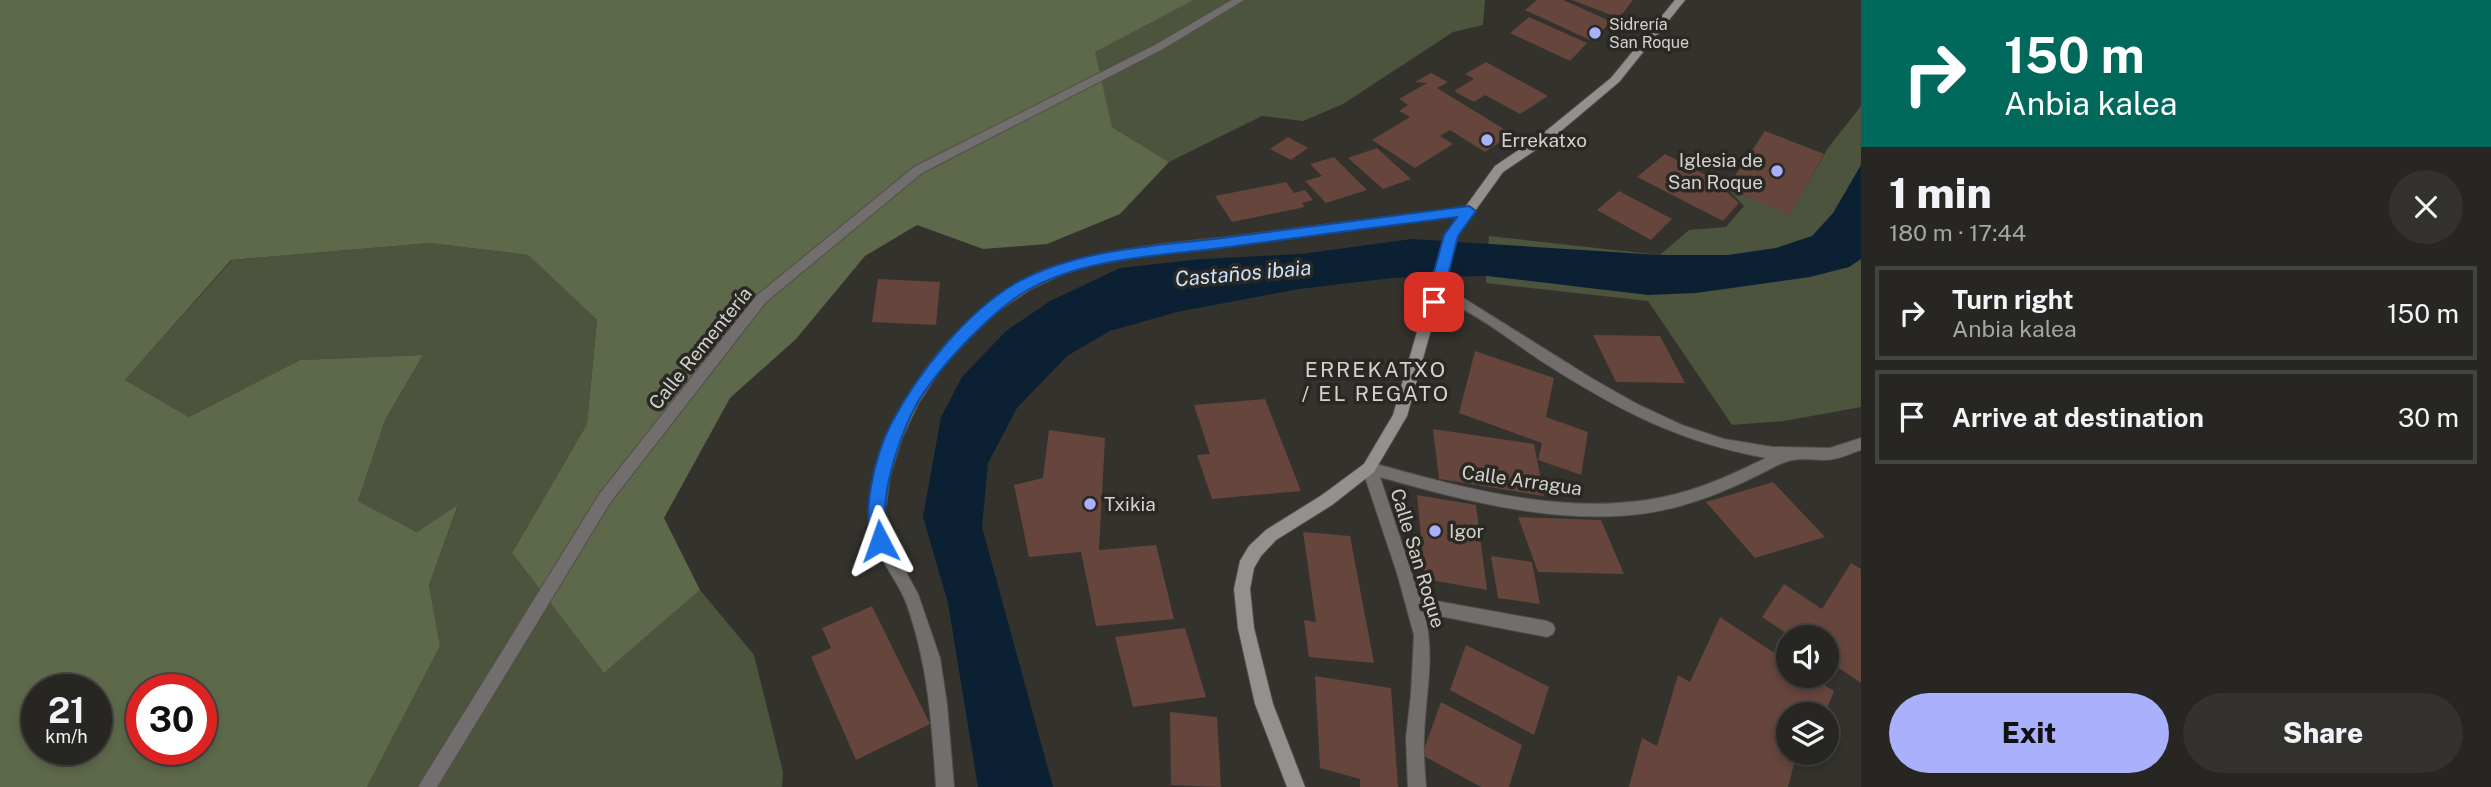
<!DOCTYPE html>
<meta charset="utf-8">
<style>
:root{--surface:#272622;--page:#33322f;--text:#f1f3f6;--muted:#a4a5a5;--line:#434340;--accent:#a9b0fc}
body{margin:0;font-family:"Public Sans",sans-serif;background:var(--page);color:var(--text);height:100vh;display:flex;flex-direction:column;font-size:26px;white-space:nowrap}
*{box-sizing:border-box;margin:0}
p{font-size:23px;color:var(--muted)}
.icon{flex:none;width:38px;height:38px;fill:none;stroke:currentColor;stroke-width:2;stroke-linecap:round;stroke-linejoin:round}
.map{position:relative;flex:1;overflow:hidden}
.panel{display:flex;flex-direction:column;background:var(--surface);width:630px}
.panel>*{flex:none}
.banner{background:#00695c;color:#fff;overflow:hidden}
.controls{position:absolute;left:1776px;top:625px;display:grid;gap:14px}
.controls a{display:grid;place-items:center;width:63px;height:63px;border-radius:50%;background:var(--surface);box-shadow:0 4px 10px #0003,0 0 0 2px var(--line);font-size:35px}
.speed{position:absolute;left:21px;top:674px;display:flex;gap:14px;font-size:35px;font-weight:700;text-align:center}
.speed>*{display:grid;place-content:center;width:91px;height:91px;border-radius:50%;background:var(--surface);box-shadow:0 4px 10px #0003,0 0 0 2px var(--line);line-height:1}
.speed small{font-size:18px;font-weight:400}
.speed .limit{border:10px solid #d22;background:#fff;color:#111}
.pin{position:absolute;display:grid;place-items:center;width:60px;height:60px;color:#fff;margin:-30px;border-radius:14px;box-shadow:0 4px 10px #0006}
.me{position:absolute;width:77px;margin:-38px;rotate:356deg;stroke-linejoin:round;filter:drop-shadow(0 0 5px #0008)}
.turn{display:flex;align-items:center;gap:24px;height:147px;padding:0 28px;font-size:32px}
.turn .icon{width:91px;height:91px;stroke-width:2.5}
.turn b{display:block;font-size:49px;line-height:60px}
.round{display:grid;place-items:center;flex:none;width:74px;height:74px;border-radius:37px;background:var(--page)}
.headline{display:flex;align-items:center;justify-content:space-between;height:119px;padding:0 28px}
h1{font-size:42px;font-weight:800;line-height:52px}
.primary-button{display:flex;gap:14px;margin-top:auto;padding:14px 28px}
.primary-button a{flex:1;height:80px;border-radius:42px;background:var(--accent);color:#111;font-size:28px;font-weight:800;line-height:80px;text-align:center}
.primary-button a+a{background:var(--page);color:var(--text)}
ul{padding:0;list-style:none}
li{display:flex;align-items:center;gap:21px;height:94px;margin:0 14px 10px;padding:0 14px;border:4px solid var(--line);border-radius:0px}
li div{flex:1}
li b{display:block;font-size:26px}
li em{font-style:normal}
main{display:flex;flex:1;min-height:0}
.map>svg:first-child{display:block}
</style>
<main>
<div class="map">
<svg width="1861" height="787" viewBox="0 0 1861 787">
<rect width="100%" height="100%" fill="#34322d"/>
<path fill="#4d543e" d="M 1194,0 L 1485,0 L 1483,25 L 1453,32 L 1343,104 L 1303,121 L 1262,116 L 1169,162 L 1112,127 L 1094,52 Z
M 1861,106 L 1861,407 L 1784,421 L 1732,425 L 1648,301 L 1486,283 L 1489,236 L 1660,255 L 1689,230 L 1726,227 L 1744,206 L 1727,188 L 1790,214 L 1828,148 Z
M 430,243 L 528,255 L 597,320 L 587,424 L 512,553 L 604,673 L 700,590 L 754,655 L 783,772 L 782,787 L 367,787 L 440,646 L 429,585 L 458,506 L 417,532 L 358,501 L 385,420 L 423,355 L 300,360 L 189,417 L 125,380 L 232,260 Z"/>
<path fill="#5e684a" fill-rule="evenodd" d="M 0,0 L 1194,0 L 1095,52 L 1112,127 L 1169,162 L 1120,214 L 1047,244 L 983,249 L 917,225 L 865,256 L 796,339 L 730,398 L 664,518 L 700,590 L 604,673 L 512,553 L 587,424 L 597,320 L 528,255 L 430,243 L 231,260 L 125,380 L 189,417 L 300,360 L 423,355 L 385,420 L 358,501 L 417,532 L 458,505 L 429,585 L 440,646 L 367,787 L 0,787 ZM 37,690 L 96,690 L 96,749 L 37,749 ZM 142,690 L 201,690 L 201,749 L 142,749 Z"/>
<path fill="#0c2034" d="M 1861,165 L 1861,259 L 1849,267 L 1810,277 L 1696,293 L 1648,295 L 1487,276 L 1392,278 L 1299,289 L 1177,312 L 1110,331 L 1067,356 L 1017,408 L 988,463 L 982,527 L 1053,787 L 978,787 L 948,603 L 923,517 L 941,417 L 962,377 L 1006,331 L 1050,301 L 1120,268 L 1202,259 L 1301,254 L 1412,239 L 1660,255 L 1728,255 L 1776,248 L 1812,236 L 1833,213 Z"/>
<path fill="#65453c" d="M 1537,0 L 1563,0 L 1612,22 L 1590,40 L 1525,10 Z
M 1572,0 L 1633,0 L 1619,18 Z
M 1529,17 L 1587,43 L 1570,61 L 1510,33 Z
M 1486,62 L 1548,96 L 1520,114 L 1485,95 L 1474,102 L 1454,91 L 1474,79 L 1465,74 Z
M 1431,73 L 1448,82 L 1437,88 L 1512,134 L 1485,152 L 1450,130 L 1440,136 L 1453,144 L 1415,168 L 1372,140 L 1410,117 L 1399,111 L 1408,105 L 1399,99 L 1427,83 L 1415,82 Z
M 1765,131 L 1824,154 L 1790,215 L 1727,188 Z
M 1288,137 L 1308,148 L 1291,160 L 1270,149 Z
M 1377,148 L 1411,179 L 1383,189 L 1348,158 Z
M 1665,154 L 1721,183 L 1719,185 L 1739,203 L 1723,221 L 1637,177 Z
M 1334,157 L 1367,190 L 1326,203 L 1305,181 L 1322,176 L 1310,164 Z
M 1286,182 L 1294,193 L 1305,190 L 1313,200 L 1302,203 L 1305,207 L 1232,222 L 1215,196 Z
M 1619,191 L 1672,219 L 1651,240 L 1597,210 Z
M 878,279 L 940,282 L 936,325 L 872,322 Z
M 1593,335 L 1660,336 L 1685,383 L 1616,382 Z
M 1475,351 L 1554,378 L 1546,417 L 1588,432 L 1581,475 L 1538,460 L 1542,443 L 1459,413 Z
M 1265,399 L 1301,491 L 1212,499 L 1197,455 L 1210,454 L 1194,405 Z
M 1433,429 L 1534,444 L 1544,496 L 1439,479 Z
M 1049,430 L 1105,438 L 1099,550 L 1156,545 L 1174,619 L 1096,626 L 1081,552 L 1029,557 L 1014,485 L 1043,478 Z
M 1773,482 L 1825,537 L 1755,558 L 1706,502 Z
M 1417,495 L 1476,505 L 1487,590 L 1425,579 Z
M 1518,517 L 1601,520 L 1624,574 L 1538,572 Z
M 1303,532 L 1350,536 L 1374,663 L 1309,657 L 1304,620 L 1316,622 Z
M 1491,556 L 1532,562 L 1540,604 L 1498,598 Z
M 1851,563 L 1861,569 L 1861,683 L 1827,660 L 1827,637 L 1792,637 L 1762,617 L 1784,584 L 1822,609 Z
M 872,606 L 930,724 L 856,760 L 811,657 L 831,648 L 822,628 Z
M 1720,617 L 1788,662 L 1788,676 L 1810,676 L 1834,691 L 1825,714 L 1788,714 L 1788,752 L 1797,752 L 1788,787 L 1629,787 L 1642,738 L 1657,746 L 1678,675 L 1690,682 Z
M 1185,628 L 1206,697 L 1133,707 L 1115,637 Z
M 1466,645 L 1549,687 L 1534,735 L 1450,690 Z
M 1315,676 L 1391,688 L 1398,787 L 1360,787 L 1360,779 L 1320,768 Z
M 1441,702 L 1522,745 L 1509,787 L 1481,787 L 1422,755 Z
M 1170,712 L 1217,717 L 1221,787 L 1171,785 Z"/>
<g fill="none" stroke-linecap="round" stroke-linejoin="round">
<defs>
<path id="street" d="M 1232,0 L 1244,0 L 1163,49 L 922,173 L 766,302 L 610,503 L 437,787 L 418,787 L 600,493 L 756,296 L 914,167 L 1155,45 Z
M 1469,207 L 1475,211 L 1473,214 L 1155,254 L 1098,264 L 1065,273 L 1031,289 L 998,311 L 968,339 L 940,370 L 918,404 L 902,438 L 890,476 L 885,514 L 888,539 L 918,594 L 940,658 L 947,704 L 954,787 L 936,787 C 932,724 928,665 907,605 C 896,575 870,552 870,518 C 869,481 884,444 900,412 C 935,341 999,283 1076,261 C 1130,245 1187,242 1243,235 C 1318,225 1394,216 1469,207 Z
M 1435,290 L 1465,299 L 1593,379 L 1637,404 L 1682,425 L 1724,439 L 1773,447 L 1830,448 L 1861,438 L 1861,450 C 1849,454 1838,460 1825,460 C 1815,460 1803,458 1793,460 C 1780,462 1766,472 1754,477 C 1730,489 1705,499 1680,506 C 1585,533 1472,503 1380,477 L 1420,598 L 1547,621 L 1553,624 L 1555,629 L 1553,634 L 1547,637 L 1424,613 C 1436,656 1425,695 1424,738 C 1423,754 1425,771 1426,787 L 1408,787 L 1406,738 L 1411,694 L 1414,635 L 1397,573 L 1362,468 L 1364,464 L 1369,462 C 1466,489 1576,520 1676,494 C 1708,486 1737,472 1766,458 C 1679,442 1620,411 1546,364 C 1519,347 1485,319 1456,306 C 1448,302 1439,301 1430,298 L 1429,295 L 1430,292 Z"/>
<path id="secondary" d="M 1675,0 L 1685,0 L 1619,82 L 1549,141 L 1503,172 L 1457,236 L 1407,416 L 1374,472 L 1332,505 L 1276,540 L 1261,556 L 1254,568 L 1250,589 L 1254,628 L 1273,704 L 1305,787 L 1287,787 L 1255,704 L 1238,628 L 1234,589 L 1240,561 L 1249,546 L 1266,530 L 1322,495 L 1364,464 L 1393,415 L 1445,235 L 1495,166 L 1541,135 L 1611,78 Z"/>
</defs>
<use href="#street" stroke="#514f4a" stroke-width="2"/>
<use href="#secondary" stroke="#514f4a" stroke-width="2"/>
<use href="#street" fill="#716e6d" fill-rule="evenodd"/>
<use href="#secondary" fill="#94908d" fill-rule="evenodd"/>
</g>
<path fill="#1a73e8" stroke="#114b97" stroke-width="2" d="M 1469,206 L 1476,211 L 1458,236 L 1441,302 L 1434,307 L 1426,302 L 1444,235 L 1457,217 C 1378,227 1300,237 1221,248 C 1157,256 1083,258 1026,291 C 991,312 941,365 919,400 C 902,429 884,482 885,516 C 885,527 891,537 887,547 L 880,549 L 874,547 C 859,516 876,453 891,424 C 917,374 966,312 1016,283 C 1077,249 1154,246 1222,238 C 1304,227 1387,217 1469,206 Z"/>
<g fill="#a9b0fc" stroke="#2a2823" stroke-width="2.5">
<circle cx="1595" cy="33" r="7"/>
<circle cx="1487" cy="140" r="7"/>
<circle cx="1777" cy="171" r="7"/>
<circle cx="1090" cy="504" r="7"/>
<circle cx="1435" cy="531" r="7"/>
</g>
<g text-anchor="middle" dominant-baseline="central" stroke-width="7" stroke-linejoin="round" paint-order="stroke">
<g font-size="16" fill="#d3d2cf" stroke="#2a2823" text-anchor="start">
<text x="1609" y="24">Sidrería<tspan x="1609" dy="18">San Roque</tspan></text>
</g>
<g font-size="19" fill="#d3d2cf" stroke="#2a2823" text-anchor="start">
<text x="1501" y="140">Errekatxo</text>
<text x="1763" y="160" text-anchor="end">Iglesia de<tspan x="1763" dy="22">San Roque</tspan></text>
<text x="1104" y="504">Txikia</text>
<text x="1449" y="531">Igor</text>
</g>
<g font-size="19" fill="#d3d2cf" stroke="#2a2823">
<text transform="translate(700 348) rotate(-51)">Calle Rementería</text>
<text transform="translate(1522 480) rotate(8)">Calle Arragua</text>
<text transform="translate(1418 558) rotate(73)">Calle San Roque</text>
</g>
<g font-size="21" font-style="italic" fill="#c8e1fc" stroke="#2a2823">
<text transform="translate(1243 273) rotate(-5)">Castaños ibaia</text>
</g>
<g font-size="21" letter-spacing="2" fill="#d3d2cf" stroke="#2a2823">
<text x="1376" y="369">ERREKATXO<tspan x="1376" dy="24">/ EL REGATO</tspan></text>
</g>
</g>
</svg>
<div class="controls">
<a><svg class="icon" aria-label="sound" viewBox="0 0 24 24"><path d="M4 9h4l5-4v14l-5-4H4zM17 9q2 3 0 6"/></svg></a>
<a><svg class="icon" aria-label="layers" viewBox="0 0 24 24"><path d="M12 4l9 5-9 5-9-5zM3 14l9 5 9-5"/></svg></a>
</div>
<div class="speed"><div>21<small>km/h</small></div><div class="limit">30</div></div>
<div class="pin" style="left:1434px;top:302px;background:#d93025"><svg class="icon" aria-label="arrive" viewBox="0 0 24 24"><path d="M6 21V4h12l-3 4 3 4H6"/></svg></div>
<svg class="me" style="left:880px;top:541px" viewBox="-20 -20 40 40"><path d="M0-17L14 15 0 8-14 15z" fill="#1a73e8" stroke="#fff" stroke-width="4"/></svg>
</div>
<section class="panel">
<div class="banner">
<div class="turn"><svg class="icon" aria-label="right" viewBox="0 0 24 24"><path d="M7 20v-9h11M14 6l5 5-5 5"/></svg><div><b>150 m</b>Anbia kalea</div></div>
</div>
<div class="headline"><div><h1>1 min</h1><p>180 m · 17:44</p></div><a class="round"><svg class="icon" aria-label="close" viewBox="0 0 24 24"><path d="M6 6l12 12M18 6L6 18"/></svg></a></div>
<ul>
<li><svg class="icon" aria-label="right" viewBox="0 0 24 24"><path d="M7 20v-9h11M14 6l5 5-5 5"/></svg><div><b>Turn right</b><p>Anbia kalea</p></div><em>150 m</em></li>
<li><svg class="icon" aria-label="arrive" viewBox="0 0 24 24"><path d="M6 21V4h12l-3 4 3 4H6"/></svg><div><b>Arrive at destination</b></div><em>30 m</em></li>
</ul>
<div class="primary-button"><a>Exit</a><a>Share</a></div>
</section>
</main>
